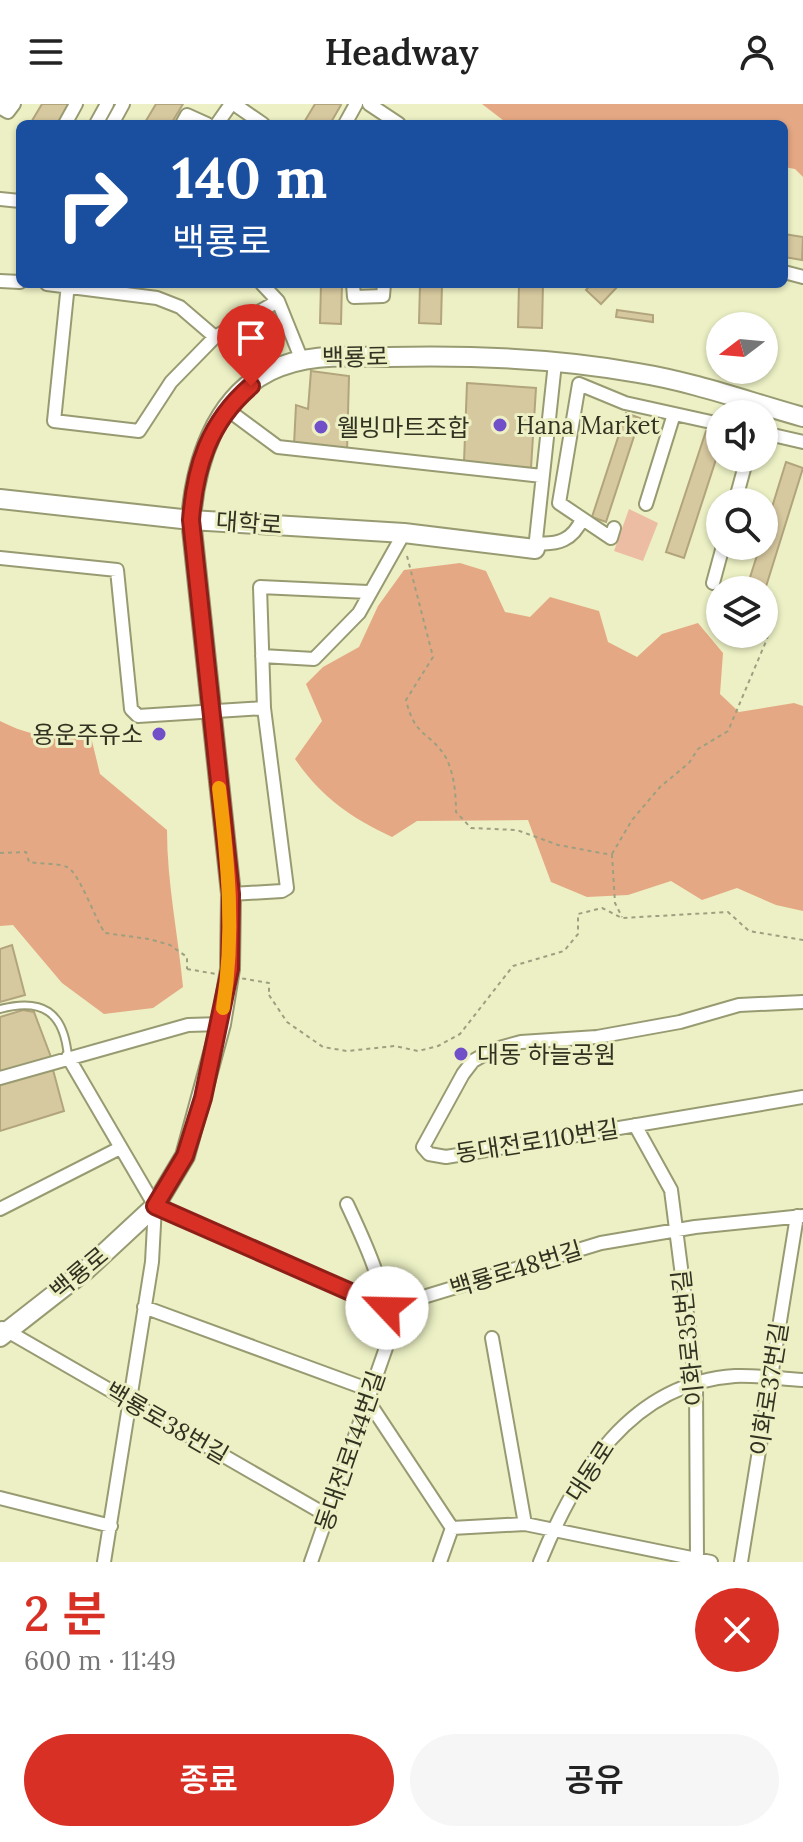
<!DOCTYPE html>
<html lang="ko">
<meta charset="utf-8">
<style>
:root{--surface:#fff;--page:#f6f6f6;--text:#222;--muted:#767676;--accent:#d93025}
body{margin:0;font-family:Lora,"Noto Sans KR",serif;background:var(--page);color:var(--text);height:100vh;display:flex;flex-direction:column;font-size:30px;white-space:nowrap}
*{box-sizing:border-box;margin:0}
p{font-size:26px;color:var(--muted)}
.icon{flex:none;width:44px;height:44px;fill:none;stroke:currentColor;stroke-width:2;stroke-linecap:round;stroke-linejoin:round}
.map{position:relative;height:1458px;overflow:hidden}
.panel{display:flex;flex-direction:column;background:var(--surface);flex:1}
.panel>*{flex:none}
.top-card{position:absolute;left:16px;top:16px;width:772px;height:168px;border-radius:12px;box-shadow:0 2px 6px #0004;background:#1a4fa0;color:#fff;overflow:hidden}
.needle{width:52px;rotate:254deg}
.controls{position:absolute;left:706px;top:208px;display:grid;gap:16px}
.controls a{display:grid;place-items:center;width:72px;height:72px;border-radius:50%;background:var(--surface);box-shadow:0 2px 6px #0004;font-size:40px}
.pin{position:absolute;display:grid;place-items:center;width:68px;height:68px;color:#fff;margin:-82px -34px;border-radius:50% 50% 50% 0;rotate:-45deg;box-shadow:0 0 8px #0007}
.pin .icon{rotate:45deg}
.me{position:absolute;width:88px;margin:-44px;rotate:294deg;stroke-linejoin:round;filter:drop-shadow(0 0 6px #0008)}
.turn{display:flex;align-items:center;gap:28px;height:168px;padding:0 24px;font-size:36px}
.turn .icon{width:104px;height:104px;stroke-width:2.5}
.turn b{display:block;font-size:56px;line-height:68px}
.round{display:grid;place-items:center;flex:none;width:84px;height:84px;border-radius:42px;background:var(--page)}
.overview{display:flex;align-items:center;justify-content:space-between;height:136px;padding:0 24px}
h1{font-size:48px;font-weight:600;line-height:60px;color:var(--accent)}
.cta{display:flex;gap:16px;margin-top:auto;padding:16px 24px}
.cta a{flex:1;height:92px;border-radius:48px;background:var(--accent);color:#fff;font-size:32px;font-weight:600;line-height:92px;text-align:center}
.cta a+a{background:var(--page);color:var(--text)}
header{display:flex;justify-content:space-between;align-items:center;height:104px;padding:0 24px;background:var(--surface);font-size:36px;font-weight:600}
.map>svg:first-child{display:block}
</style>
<header><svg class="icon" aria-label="menu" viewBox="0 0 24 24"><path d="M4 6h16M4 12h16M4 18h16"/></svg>Headway<svg class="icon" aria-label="person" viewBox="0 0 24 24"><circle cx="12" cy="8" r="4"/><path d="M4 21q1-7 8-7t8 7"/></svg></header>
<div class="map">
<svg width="803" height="1458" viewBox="0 0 803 1458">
<rect width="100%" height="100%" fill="#ecf0c4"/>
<path fill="#ecbda2" d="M 629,405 L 658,419 L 643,457 L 614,447 Z"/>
<path fill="#e5a884" d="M 482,0 L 803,0 L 803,73 L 795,65 L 784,63 L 784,20 L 508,20 Z
M 460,459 L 486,467 L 505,508 L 530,513 L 550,493 L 599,507 L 608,538 L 637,553 L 662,530 L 698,519 L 723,549 L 720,590 L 739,608 L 794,599 L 803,602 L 803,807 L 776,801 L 737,784 L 702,796 L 671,777 L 628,791 L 587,793 L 551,778 L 528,716 L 417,717 L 392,733 C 350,713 322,694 295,655 L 322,617 L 306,580 L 323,563 L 359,543 L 378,502 L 404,466 Z
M 0,617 C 29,632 59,637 91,633 L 100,670 L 167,726 C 167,779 178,830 183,883 L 153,904 L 104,910 L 62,879 L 13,821 L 0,822 Z"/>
<path fill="#d6c89f" stroke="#b2a47c" stroke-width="2" d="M 42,0 L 69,0 L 57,20 L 30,20 Z
M 156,0 L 183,0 L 171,20 L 144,20 Z
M 315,0 L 339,0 L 341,1 L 330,20 L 303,20 Z
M 784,130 L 803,133 L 802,156 L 784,153 Z
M 321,180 L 342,180 L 341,220 L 320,219 Z
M 420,180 L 442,180 L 441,220 L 419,219 Z
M 519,180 L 543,180 L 542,224 L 518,223 Z
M 591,180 L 620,180 L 601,200 L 586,186 Z
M 617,206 L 653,211 L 653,218 L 616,213 Z
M 617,206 L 653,211 L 653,218 L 616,213 Z
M 311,267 L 349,272 L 347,348 L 294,341 L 296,301 L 308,305 Z
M 467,279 L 536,284 L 531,364 L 464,358 Z
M 626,309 L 640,314 L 606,418 L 592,413 Z
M 706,327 L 720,332 L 720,343 L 684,454 L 666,448 Z
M 786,358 L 803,364 L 764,489 L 764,486 L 746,486 L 760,442 L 764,442 L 764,429 Z
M 12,841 L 25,891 L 0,898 L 0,845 Z
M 23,906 L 34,908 L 51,953 L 0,969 L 0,913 Z
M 52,962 L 64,1007 L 0,1027 L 0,979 Z"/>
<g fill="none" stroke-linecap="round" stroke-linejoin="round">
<defs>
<path id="service" d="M 0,905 C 42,894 64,907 68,953"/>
<path id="minor" d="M 2,0 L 1,4 L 8,8 L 14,0
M 234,0 L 263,20
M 369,0 L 399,20
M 65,20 L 76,0
M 96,20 L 107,0
M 112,20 L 123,0
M 182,20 L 187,11 L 207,20
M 217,20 L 231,0
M 345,20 L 356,0
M 0,95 L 20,97
M 784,168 L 803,173
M 0,177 L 20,178
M 47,180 L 157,194 L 180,203 L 215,233
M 68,180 L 54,317 L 139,327 L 171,278 L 215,233 L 278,197
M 262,180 L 278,197 L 301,254
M 353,180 L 354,193 L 383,192 L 384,180
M 228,306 L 278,343 L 542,372
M 764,329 L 803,338
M 735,398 L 747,354
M 646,400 L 674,310
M 614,424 L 611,434 L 559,399 L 579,280 L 625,299 L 720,320
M 536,439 C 558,441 573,436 582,415
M 535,445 L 555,259
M 0,454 L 117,466 L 131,605 L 138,612 L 264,604
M 713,479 L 723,442
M 262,552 L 314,555 L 359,509 L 404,429
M 231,790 L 282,787 L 287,784 L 264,604 L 260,483 L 368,488
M 803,898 L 739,901 L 680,918 L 597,933 L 521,938 L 492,946 L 473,957 L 463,970 L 423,1043 L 429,1050 L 446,1053 L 803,993
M 68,953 L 155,1102
M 0,974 L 188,921 L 221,920
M 635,1021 L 671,1086 L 696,1281 L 697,1456
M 155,1102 L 387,1204 L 601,1139 L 695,1123 L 803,1112
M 0,1105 L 120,1044
M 144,1203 L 370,1286
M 2,1224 L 328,1412
M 492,1234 L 525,1420
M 368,1297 L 452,1424 L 525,1420 L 711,1458
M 0,1394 L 111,1422
M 104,1458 L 152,1158 L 155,1102
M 311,1458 L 387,1241 C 387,1185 371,1151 347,1100
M 440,1458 L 452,1424
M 540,1458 C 575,1371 630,1279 735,1272 C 757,1271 781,1275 803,1276
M 741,1458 L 797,1112"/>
<path id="secondary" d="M 0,395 L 191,416 L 404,429 L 535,445
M 0,1233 L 87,1165 L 155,1102 L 185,1052 L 221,920 L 230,865 L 231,790 L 191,416 C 195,360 215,294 270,267 C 308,248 349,253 389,253 C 472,251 556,254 638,269 C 694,278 749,298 803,313"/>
</defs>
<use href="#service" stroke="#989b72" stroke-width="10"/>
<use href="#minor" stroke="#989b72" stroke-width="16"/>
<use href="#secondary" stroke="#989b72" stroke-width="22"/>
<path stroke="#9da080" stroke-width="2" stroke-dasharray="4 4" stroke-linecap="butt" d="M 407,452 L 433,553 L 406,596 C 415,634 429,627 445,652 C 454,668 456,690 456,708 L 471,724 L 517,726 L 558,741 L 612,751 L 615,799 L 622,813
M 0,749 L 26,748 L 29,758 C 40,760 57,759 67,763 C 79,768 95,815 105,829 L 149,835 L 170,841 L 187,853 L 187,865
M 612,750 L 632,716 L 660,683 L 689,659 L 698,645 L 728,627 L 767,535 L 773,503
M 269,891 L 287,918 L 323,943 L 347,947 L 395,942 L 418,947 L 438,942 L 460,930 L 513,862 L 564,847 L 578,830 L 578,810 L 602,804 L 622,814 L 728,808 L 749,827 L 803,836"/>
<use href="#service" stroke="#fff" stroke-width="6"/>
<use href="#minor" stroke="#fff" stroke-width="12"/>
<use href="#secondary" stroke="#fff" stroke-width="18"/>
<path stroke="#9da080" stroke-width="2" stroke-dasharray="4 4" stroke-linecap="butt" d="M 187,865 L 269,879 L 269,891"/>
</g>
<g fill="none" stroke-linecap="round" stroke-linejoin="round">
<defs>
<path id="route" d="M 251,282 C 209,318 195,363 191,416 L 231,790 L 230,865 L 203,994 L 185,1052 L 155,1102 L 387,1204"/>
</defs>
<use href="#route" stroke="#8d1f18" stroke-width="20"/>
<use href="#route" stroke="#d93025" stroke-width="14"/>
<path stroke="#f59e0b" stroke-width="14" d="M 219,684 C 228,759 235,829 223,904"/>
</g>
<g fill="#704fc9" stroke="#ecf0c4" stroke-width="3">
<circle cx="500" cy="321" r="8"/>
<circle cx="321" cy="323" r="8"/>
<circle cx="159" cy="630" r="8"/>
<circle cx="461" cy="950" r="8"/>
</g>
<g text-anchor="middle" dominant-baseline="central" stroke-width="6" stroke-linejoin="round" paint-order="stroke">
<g font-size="24" fill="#313221" stroke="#ecf0c4">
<text transform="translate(355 253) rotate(-1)">백룡로</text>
<text transform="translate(249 419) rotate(4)">대학로</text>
<text transform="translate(537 1037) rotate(-9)">동대전로110번길</text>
<text transform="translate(516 1165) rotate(-17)">백룡로48번길</text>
<text transform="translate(79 1169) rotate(-40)">백룡로</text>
<text transform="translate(688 1234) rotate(-96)">이화로35번길</text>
<text transform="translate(769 1285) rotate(-81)">이화로37번길</text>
<text transform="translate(167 1319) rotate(30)">백룡로38번길</text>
<text transform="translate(350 1347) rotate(-71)">동대전로144번길</text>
<text transform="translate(590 1367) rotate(-57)">대동로</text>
</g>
<g font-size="24" fill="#313221" stroke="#ecf0c4" text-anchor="start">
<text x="516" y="321">Hana Market</text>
<text x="337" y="323">웰빙마트조합</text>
<text x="143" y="630" text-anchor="end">용운주유소</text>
<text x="477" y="950">대동 하늘공원</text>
</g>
</g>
</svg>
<div class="controls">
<a><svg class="needle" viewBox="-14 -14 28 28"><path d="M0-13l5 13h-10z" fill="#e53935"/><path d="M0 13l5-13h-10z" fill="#767676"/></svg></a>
<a><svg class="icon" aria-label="sound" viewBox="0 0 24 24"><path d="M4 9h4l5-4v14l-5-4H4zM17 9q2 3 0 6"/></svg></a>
<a><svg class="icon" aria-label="search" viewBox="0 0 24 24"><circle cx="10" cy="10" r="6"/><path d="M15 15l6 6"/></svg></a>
<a><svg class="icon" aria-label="layers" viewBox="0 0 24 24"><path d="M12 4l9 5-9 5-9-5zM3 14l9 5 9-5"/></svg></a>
</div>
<div class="pin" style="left:251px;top:282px;background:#d93025"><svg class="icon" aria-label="arrive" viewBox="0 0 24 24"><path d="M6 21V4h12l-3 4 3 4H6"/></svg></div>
<svg class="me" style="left:387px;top:1204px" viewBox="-20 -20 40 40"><circle r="19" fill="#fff"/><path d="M0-13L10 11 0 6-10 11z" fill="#d93025"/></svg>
<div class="top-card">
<div class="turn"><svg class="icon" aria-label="right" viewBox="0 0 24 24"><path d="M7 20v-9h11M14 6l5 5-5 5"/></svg><div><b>140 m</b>백룡로</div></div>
</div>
</div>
<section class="panel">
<div class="overview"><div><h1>2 분</h1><p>600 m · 11:49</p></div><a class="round" style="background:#d93025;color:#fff"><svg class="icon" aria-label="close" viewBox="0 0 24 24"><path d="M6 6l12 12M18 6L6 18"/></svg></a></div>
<div class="cta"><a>종료</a><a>공유</a></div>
</section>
